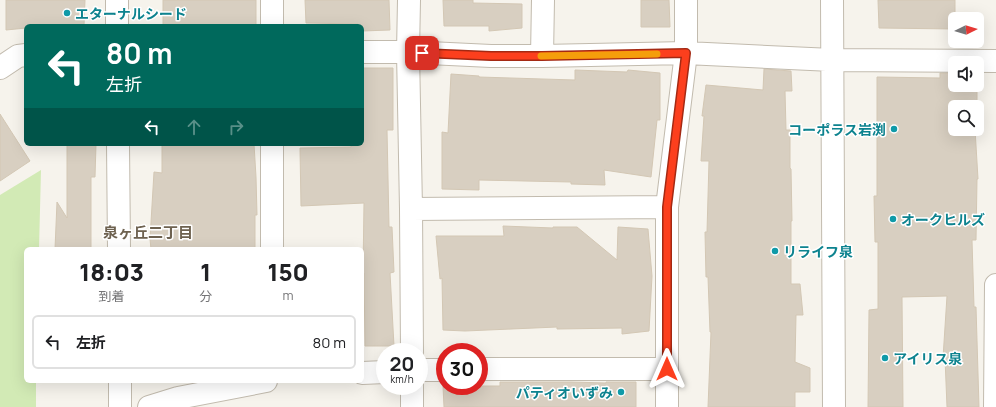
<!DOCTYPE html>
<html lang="ja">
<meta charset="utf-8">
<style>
:root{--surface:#fff;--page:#f2f2f2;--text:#202124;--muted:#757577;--line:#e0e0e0}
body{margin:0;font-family:Manrope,"Noto Sans JP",sans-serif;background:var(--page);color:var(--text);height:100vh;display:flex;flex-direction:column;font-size:15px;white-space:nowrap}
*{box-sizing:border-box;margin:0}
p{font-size:13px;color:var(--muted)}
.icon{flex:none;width:22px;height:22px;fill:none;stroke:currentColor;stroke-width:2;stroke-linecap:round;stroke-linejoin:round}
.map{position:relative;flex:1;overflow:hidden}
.drawer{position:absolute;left:24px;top:247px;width:340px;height:136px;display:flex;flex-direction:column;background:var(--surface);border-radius:6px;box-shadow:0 4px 16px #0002}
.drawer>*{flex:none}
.hud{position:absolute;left:24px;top:24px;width:340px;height:122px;border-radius:6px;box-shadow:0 4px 16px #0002;background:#00695c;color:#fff;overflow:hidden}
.needle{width:26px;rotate:85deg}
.buttons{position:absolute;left:948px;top:12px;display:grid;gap:8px}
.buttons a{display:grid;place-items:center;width:36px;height:36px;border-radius:6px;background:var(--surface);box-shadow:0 4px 16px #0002;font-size:20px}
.speed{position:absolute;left:376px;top:343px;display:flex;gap:8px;font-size:20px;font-weight:700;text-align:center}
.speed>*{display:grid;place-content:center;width:52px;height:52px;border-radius:50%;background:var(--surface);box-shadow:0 4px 16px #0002;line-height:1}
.speed small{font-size:10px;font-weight:400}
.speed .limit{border:6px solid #d22;background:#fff;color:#111}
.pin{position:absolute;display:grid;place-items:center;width:34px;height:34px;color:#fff;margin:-17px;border-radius:8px;box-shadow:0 2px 6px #0006}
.me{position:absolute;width:44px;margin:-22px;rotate:0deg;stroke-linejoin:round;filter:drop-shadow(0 0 3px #0008)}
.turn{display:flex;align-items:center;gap:14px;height:84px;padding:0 16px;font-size:18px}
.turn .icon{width:52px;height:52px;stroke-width:2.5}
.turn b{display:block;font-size:28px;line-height:34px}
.lanes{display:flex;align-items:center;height:38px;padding:0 16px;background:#0003;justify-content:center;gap:20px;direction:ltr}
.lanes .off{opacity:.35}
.eta{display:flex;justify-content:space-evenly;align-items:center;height:68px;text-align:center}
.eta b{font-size:24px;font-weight:800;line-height:28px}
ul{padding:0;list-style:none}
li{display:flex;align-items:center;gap:12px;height:54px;margin:0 8px 6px;padding:0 8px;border:2px solid var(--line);border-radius:6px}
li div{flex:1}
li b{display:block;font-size:15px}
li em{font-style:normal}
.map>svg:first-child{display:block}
</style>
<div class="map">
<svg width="996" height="407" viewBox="0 0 996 407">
<rect width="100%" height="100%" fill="#f6f3ec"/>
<path fill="#d2eab5" d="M 41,170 L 39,249 L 26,249 L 26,381 L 36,381 L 36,407 L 0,407 L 0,195 Z"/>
<path fill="#d8cfc1" stroke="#d3c7b4" d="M 6,0 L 85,0 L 84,26 L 26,26 L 26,28 L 6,30 Z
M 163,0 L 256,0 L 256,26 L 163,26 Z
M 305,0 L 389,0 L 390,30 L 362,31 L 362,26 L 358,26 L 358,24 L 306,23 Z
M 443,0 L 473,0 L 473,3 L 522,4 L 522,28 L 489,31 L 489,26 L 444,26 Z
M 641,0 L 669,0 L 670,27 L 641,27 Z
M 878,0 L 955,0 L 955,29 L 879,28 Z
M 362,68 L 393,68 L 393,130 L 387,130 L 389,227 L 392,227 L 394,272 L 390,273 L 394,346 L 365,346 L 364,273 L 363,273 L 364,203 L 301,206 L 300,148 L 351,147 L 351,144 L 362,144 Z
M 764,69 L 791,71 L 792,91 L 785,91 L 786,130 L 790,130 L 790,168 L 791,169 L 792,221 L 791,221 L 791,284 L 800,284 L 803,315 L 796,315 L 795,362 L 810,368 L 810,392 L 795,392 L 795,407 L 708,407 L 711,332 L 710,332 L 708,277 L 706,277 L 705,232 L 707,232 L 709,161 L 701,161 L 704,116 L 702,116 L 706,85 L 763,90 Z
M 575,70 L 627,72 L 628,70 L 660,73 L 660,120 L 657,120 L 651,177 L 604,170 L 605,185 L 571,184 L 571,182 L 479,180 L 479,190 L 442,189 L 442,132 L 448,133 L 451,74 L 479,76 L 479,77 L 575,80 Z
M 940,73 L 955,73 L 955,85 L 977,85 L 977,73 L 977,108 L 977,107 L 955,107 L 955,129 L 975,129 L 978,179 L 977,179 L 976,240 L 972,240 L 974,307 L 976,307 L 979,407 L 947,407 L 945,358 L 943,358 L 947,296 L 902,297 L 903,407 L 868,407 L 869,310 L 878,309 L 878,242 L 875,242 L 874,196 L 877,196 L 877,77 L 940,78 Z
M 0,114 L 30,161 L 0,181 Z
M 67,144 L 96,144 L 95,177 L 91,177 L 91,249 L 55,249 L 57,202 L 67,218 Z
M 162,144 L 254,144 L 256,177 L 257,215 L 255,215 L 255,249 L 151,249 L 150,239 L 154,172 L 162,173 Z
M 503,226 L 553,228 L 553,227 L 577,227 L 617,260 L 618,227 L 648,229 L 652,276 L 649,331 L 622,334 L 622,328 L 557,329 L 557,327 L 465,331 L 443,330 L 442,278 L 440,279 L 436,236 L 504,236 Z
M 500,382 L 571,382 L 606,383 L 606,382 L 636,382 L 636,407 L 444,407 L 443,386 L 500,386 Z"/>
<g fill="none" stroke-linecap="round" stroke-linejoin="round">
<defs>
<path id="minor" d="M 272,0 L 272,26
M 409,0 L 408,52 L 411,209 L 412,352
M 832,0 L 834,407
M 117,26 L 117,0
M 362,52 L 408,52 L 491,56 L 542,56 L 686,53 L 832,60 L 996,61
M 542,56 L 543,0
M 0,68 L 18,56 L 26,55
M 118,144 L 119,249
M 272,144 L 272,249
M 411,209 L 667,207
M 479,369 L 667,369
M 419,370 L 445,370
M 362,373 L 385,372
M 120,381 L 120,407
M 149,407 L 178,398 L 266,381
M 412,407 L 412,386
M 667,407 L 667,207 L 686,53 L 686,0
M 995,407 L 996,285"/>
</defs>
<use href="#minor" stroke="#c2bbae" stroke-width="24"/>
<use href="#minor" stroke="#fff" stroke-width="22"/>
</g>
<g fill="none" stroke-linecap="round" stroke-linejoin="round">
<defs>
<path id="route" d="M 422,53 L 491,56 L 542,56 L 686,53 L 667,207 L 667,369"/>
</defs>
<use href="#route" stroke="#a42913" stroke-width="10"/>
<use href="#route" stroke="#fc3f1d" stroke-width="7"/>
<path stroke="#f59e0b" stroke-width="7" d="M 541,56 L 657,54"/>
</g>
<g fill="#0f9aa8" stroke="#fff" stroke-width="1.5">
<circle cx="67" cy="13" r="4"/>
<circle cx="894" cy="129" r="4"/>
<circle cx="893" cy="219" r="4"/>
<circle cx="775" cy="251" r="4"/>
<circle cx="885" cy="358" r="4"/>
<circle cx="621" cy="392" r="4"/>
</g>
<g text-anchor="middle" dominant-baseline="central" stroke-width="3" stroke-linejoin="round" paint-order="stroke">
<g font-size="14" font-weight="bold" fill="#0d838f" stroke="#fff" text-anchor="start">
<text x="75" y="13">エターナルシード</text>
<text x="886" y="129" text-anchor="end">コーポラス岩渕</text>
<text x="901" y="219">オークヒルズ</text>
<text x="783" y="251">リライフ泉</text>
<text x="893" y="358">アイリス泉</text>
<text x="613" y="392" text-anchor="end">パティオいずみ</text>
</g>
<g font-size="15" font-weight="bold" fill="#6e6250" stroke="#fff">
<text x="148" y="232">泉ヶ丘二丁目</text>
</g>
</g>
</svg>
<div class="buttons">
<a><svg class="needle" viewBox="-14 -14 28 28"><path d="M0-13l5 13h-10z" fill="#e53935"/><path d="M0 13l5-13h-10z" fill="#757577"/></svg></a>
<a><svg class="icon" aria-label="sound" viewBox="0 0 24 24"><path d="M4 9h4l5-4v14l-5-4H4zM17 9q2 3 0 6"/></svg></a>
<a><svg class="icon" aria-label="search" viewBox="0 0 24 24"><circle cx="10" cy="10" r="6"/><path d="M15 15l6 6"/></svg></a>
</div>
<div class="speed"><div>20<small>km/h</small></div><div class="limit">30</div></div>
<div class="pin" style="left:422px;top:53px;background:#d93025"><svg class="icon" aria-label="arrive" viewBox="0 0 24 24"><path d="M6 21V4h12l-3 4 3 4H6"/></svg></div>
<svg class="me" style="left:667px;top:369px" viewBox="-20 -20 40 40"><path d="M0-17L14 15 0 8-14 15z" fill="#fc3f1d" stroke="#fff" stroke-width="4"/></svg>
<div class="hud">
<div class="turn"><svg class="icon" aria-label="left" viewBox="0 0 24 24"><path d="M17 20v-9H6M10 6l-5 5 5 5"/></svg><div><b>80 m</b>左折</div></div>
<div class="lanes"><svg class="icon" aria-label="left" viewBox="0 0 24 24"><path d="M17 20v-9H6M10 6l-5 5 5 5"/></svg><svg class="icon off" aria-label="ahead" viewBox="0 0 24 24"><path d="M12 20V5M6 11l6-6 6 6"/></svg><svg class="icon off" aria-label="right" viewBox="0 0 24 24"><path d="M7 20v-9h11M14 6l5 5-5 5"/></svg></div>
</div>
<section class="drawer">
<div class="eta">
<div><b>18:03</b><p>到着</p></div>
<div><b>1</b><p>分</p></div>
<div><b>150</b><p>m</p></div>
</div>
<ul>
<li><svg class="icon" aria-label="left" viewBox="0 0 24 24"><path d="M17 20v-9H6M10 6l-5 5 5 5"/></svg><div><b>左折</b></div><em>80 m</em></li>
</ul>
</section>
</div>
